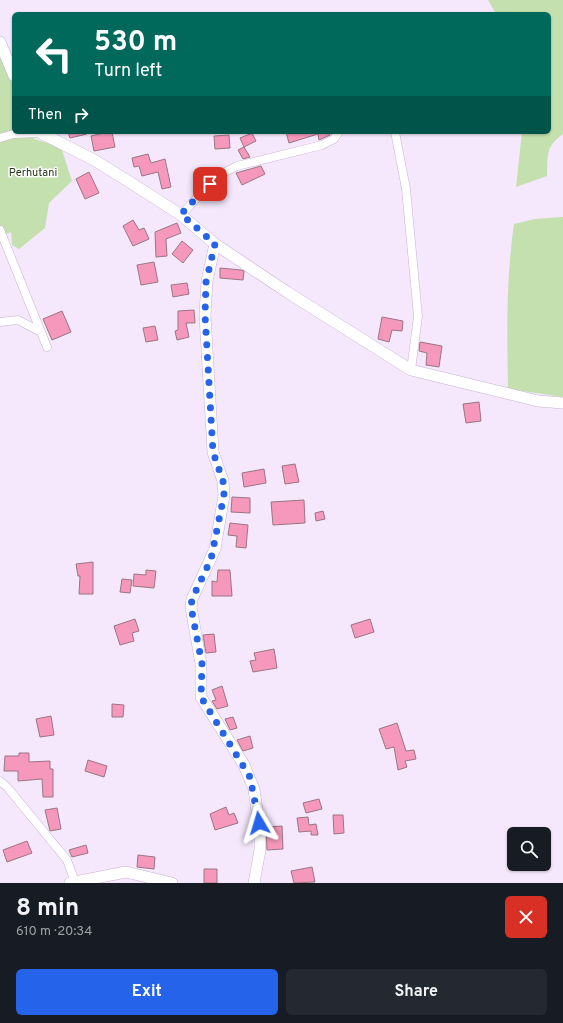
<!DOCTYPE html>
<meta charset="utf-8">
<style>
:root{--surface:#171b24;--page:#242831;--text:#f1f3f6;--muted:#9ea1a6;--accent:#2563eb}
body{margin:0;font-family:Overpass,sans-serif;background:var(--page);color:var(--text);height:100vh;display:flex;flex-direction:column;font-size:15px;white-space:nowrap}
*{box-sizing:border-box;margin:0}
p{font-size:13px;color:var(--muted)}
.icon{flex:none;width:22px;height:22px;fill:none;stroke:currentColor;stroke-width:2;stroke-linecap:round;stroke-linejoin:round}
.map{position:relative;height:883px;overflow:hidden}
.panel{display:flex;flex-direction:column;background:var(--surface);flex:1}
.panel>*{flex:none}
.hud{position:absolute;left:12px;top:12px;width:539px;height:122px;border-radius:6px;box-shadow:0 1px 3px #0004;background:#00695c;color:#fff;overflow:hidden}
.tools{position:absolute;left:507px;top:827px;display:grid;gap:8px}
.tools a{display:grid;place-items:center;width:44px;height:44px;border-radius:6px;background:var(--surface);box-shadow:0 1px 3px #0004;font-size:20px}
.pin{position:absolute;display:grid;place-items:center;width:34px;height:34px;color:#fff;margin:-17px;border-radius:8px;box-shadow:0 2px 6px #0006}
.me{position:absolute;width:44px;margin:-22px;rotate:353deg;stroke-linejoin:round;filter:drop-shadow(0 0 3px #0008)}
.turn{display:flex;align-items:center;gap:14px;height:84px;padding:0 16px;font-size:18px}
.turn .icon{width:52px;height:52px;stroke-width:2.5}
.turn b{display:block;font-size:28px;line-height:34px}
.then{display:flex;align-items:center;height:38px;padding:0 16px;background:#0003;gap:8px;font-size:15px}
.round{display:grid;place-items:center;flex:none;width:42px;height:42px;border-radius:6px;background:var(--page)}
.summary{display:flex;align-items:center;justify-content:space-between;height:68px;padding:0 16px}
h1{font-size:24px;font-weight:700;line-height:30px}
.action{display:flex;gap:8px;margin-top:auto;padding:8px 16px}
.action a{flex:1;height:46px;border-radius:6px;background:var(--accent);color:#fff;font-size:16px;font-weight:700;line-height:46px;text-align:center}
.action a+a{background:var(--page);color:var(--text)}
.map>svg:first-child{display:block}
</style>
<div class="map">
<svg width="563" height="883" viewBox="0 0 563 883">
<rect width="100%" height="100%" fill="#f5e8fc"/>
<path fill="#c3e0ae" d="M 488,0 L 563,0 L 563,134 C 545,147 548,155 547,176 L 516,187 L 522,132 L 549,132 L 549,14 L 496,14 Z
M 0,50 L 14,83 L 14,132 L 30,132 L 34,139 L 61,147 L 72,181 L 49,203 L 45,228 L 19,249 L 12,245 L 11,232 L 0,237 Z
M 563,217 L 563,397 L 508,389 C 507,333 506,279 514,224 L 535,219 Z"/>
<path fill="#f698bc" stroke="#9a7582" d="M 68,132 L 86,132 L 87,134 L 70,138 Z
M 108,132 L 112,132 L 115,147 L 94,151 L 91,136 Z
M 286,132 L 329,132 L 330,135 L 319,140 L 318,134 L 289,143 Z
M 252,133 L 256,141 L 244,147 L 240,138 Z
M 229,135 L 230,148 L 215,149 L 214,136 Z
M 244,147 L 250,157 L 243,159 L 238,150 Z
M 148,154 L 151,163 L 165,159 L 171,187 L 162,189 L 158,172 L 142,176 L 139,166 L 134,167 L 132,158 Z
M 261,166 L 265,174 L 242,185 L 236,173 Z
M 89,172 L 99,193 L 85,199 L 76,179 Z
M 133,220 L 139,230 L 144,228 L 149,239 L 133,246 L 123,226 Z
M 177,223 L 181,233 L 166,239 L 167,256 L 156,257 L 155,232 Z
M 182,241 L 193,250 L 183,263 L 172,254 Z
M 154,262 L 158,282 L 141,285 L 137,265 Z
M 220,268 L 241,270 L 244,271 L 243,280 L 220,278 Z
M 187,283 L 189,294 L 173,297 L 171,285 Z
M 194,310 L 195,323 L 186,323 L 189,337 L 177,340 L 175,331 L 178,330 L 178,311 Z
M 62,311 L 71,332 L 52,340 L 43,319 Z
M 382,317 L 403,321 L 402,331 L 392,330 L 389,342 L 378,339 Z
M 155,326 L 158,340 L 146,342 L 143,328 Z
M 420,342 L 442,346 L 439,367 L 426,365 L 427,353 L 419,351 Z
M 479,402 L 481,421 L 466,423 L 463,404 Z
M 295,464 L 299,482 L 285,484 L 282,466 Z
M 264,469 L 266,483 L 244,487 L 242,473 Z
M 232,497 L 250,498 L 250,513 L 231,512 Z
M 304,500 L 305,523 L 273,525 L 271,502 Z
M 323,511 L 325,519 L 316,521 L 315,513 Z
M 230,523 L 248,525 L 246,548 L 236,547 L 237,536 L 228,535 Z
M 93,562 L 93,594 L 79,594 L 80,576 L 78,576 L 76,564 Z
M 146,570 L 156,571 L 154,588 L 133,586 L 134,574 L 146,575 Z
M 218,570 L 230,570 L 232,596 L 212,596 L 212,581 L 217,582 Z
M 122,579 L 132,580 L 130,593 L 120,592 Z
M 135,619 L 139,631 L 132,633 L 134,641 L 120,645 L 114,626 Z
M 370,619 L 374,632 L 355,638 L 351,625 Z
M 214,634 L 216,652 L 206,653 L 203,635 Z
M 274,649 L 277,668 L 253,672 L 250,661 L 256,660 L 254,653 Z
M 222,686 L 228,706 L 217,709 L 212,701 L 216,700 L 212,690 Z
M 112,704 L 124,705 L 123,717 L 112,717 Z
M 51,716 L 54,735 L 40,737 L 36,719 Z
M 233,717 L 237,728 L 230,730 L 225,719 Z
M 397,723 L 406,751 L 414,750 L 416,759 L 405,761 L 407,767 L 398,770 L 394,747 L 386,749 L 379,729 Z
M 250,736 L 253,748 L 243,751 L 237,740 Z
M 19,753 L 29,753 L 29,762 L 50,761 L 50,769 L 53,769 L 53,797 L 43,797 L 42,779 L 18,781 L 18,771 L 4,771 L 5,756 L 19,756 Z
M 88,760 L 107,766 L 104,777 L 85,771 Z
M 319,799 L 322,809 L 306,813 L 303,803 Z
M 226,807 L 229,815 L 234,813 L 238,823 L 215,830 L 210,814 Z
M 57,808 L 61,829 L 50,831 L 45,810 Z
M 333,815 L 343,815 L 344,833 L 334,834 Z
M 308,817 L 309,825 L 316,824 L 318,835 L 311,835 L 311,831 L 299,832 L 297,818 Z
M 282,826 L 283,849 L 267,850 L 266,827 Z
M 27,841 L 32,853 L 7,862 L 3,850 Z
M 86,845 L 88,853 L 72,857 L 69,850 Z
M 138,855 L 155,857 L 154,869 L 137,867 Z
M 312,867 L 315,882 L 294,883 L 291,871 Z
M 204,869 L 217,869 L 217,883 L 204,883 Z"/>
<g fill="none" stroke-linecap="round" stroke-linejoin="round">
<defs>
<path id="street" d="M 395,132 L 406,189 L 418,316 L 411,370
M 0,138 L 14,134 L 40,133
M 181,215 L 210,184 L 223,173 L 237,166 L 322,145 L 334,139 L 339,132
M 0,230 L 47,347
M 0,322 L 18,320 L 41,332
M 0,781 L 7,787 L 67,860 L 75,882"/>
<path id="secondary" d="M 0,42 L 14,76
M 39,132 L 94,160 L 128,181 L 181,215 L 215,244 L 287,292 L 411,370 L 538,401 L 563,403
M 215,244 L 207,281 L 205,315 L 213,452 L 223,481 L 224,495 L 215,549 L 192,599 L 191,607 L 201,664 L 201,697 L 244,765 L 254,789 L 260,833 L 260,850 L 254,883
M 70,883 L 126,872 L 172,883"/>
</defs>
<use href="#street" stroke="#c7b2d2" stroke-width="9"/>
<use href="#secondary" stroke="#c7b2d2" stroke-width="12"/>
<use href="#street" stroke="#fff" stroke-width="8"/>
<use href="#secondary" stroke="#fff" stroke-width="11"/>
</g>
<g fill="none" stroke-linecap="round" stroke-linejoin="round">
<path stroke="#2563eb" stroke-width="7" stroke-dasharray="0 12.6" d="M 210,184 L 181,214 L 215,244 L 206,282 L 205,315 L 213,452 L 223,481 L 224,495 L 211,559 L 192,599 L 191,607 L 202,664 L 201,697 L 250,777 L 259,823"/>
</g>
<g text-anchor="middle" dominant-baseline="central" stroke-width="3" stroke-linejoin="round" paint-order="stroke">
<g font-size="11" fill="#233514" stroke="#fff">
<text x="33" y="173">Perhutani</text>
</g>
</g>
</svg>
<div class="tools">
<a><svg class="icon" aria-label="search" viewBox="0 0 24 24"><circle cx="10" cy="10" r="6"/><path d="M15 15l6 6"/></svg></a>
</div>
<div class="pin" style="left:210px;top:184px;background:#d93025"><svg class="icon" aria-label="arrive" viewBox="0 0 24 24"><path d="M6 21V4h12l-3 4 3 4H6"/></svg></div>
<svg class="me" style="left:259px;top:823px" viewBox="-20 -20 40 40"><path d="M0-17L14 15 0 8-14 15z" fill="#2563eb" stroke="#fff" stroke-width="4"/></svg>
<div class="hud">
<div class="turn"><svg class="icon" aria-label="left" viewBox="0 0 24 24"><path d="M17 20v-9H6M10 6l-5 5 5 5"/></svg><div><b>530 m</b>Turn left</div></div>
<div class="then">Then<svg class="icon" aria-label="right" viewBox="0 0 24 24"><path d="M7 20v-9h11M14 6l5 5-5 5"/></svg></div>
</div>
</div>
<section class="panel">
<div class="summary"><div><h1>8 min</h1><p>610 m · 20:34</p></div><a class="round" style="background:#d93025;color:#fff"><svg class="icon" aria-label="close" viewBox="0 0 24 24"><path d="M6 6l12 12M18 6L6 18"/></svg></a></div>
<div class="action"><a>Exit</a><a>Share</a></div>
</section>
